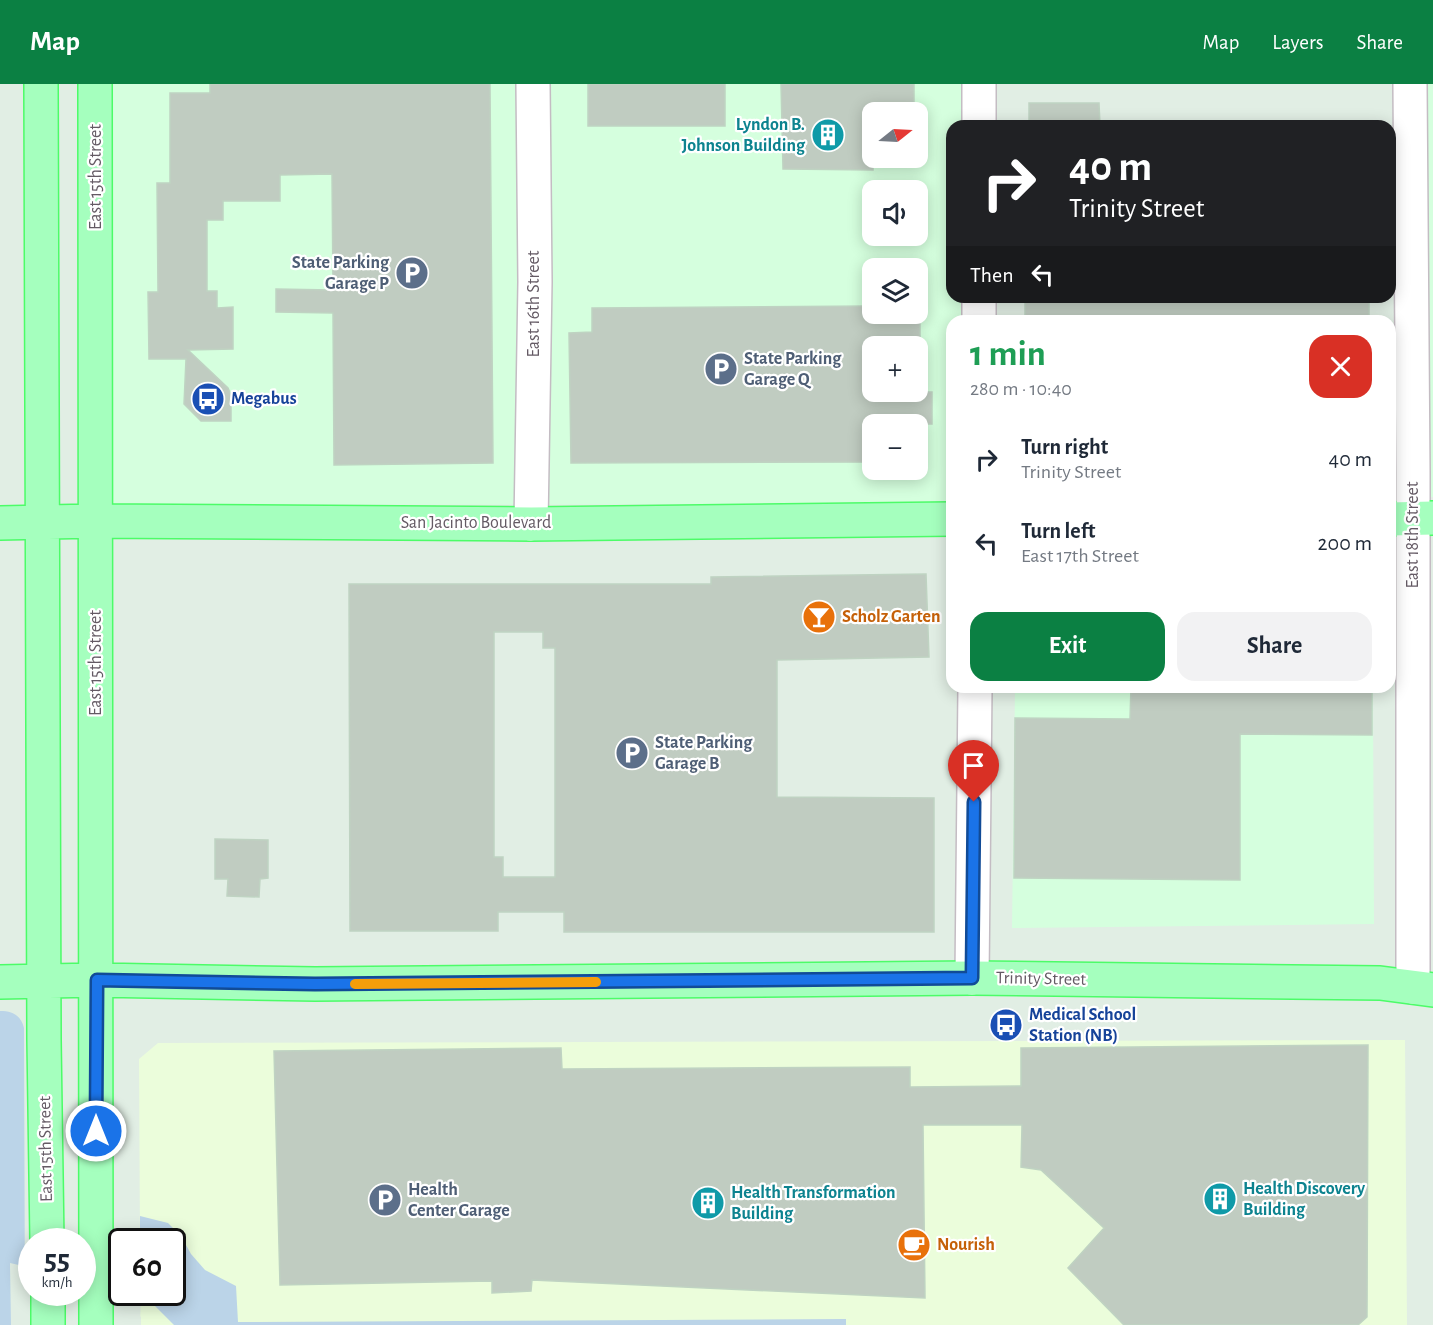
<!DOCTYPE html>
<meta charset="utf-8">
<style>
:root{--surface:#fff;--page:#f2f2f3;--text:#1f2937;--muted:#747a83;--accent:#0b8043}
body{margin:0;font-family:"Alegreya Sans",sans-serif;background:var(--page);color:var(--text);height:100vh;display:flex;flex-direction:column;font-size:22px;white-space:nowrap}
*{box-sizing:border-box;margin:0}
p{font-size:20px;color:var(--muted)}
.icon{flex:none;width:33px;height:33px;fill:none;stroke:currentColor;stroke-width:2;stroke-linecap:round;stroke-linejoin:round}
.map{position:relative;flex:1;overflow:hidden}
.sheet{position:absolute;left:946px;top:231px;width:450px;height:378px;display:flex;flex-direction:column;background:var(--surface);border-radius:18px;box-shadow:0 3px 15px #0003}
.sheet>*{flex:none}
.guide{position:absolute;left:946px;top:36px;width:450px;height:183px;border-radius:18px;box-shadow:0 3px 15px #0003;background:#202124;color:#fff;overflow:hidden}
.needle{width:39px;rotate:72deg}
.buttons{position:absolute;left:862px;top:18px;display:grid;gap:12px}
.buttons a{display:grid;place-items:center;width:66px;height:66px;border-radius:12px;background:var(--surface);box-shadow:0 3px 15px #0003;font-size:30px}
.speed{position:absolute;left:18px;top:1144px;display:flex;gap:12px;font-size:30px;font-weight:700;text-align:center}
.speed>*{display:grid;place-content:center;width:78px;height:78px;border-radius:50%;background:var(--surface);box-shadow:0 3px 15px #0003;line-height:1}
.speed small{font-size:15px;font-weight:400}
.speed .limit{border:3px solid #111;border-radius:9px;background:#fff;color:#111}
.pin{position:absolute;display:grid;place-items:center;width:51px;height:51px;color:#fff;margin:-62px -26px;border-radius:50% 50% 50% 0;rotate:-45deg;box-shadow:0 0 6px #0007}
.pin .icon{rotate:45deg}
.me{position:absolute;width:66px;margin:-33px;rotate:0deg;stroke-linejoin:round;filter:drop-shadow(0 0 4px #0008)}
.turn{display:flex;align-items:center;gap:21px;height:126px;padding:0 24px;font-size:27px}
.turn .icon{width:78px;height:78px;stroke-width:2.5}
.turn b{display:block;font-size:42px;line-height:51px}
.then{display:flex;align-items:center;height:57px;padding:0 24px;background:#0003;gap:12px;font-size:22px}
.round{display:grid;place-items:center;flex:none;width:63px;height:63px;border-radius:18px;background:var(--page)}
.summary{display:flex;align-items:center;justify-content:space-between;height:102px;padding:0 24px}
h1{font-size:36px;font-weight:700;line-height:45px;color:#1e9e55}
.primary-button{display:flex;gap:12px;margin-top:auto;padding:12px 24px}
.primary-button a{flex:1;height:69px;border-radius:18px;background:var(--accent);color:#fff;font-size:24px;font-weight:700;line-height:69px;text-align:center}
.primary-button a+a{background:var(--page);color:var(--text)}
ul{padding:0;list-style:none}
li{display:flex;align-items:center;gap:18px;height:84px;padding:0 24px}
li div{flex:1}
li b{display:block;font-size:22px}
li em{font-style:normal}
header{display:flex;align-items:center;gap:36px;box-sizing:border-box;height:84px;padding:0 30px;background:var(--accent);color:#fff}
header strong{font-size:28px}
nav{display:flex;gap:33px;margin-inline-start:auto;font-size:21px}
.map>svg:first-child{display:block}
</style>
<header>
<strong>Map</strong>
<nav><a>Map</a><a>Layers</a><a>Share</a></nav>
</header>
<div class="map">
<svg width="1433" height="1241" viewBox="0 0 1433 1241">
<rect width="100%" height="100%" fill="#e1eee4"/>
<path fill="#d5ffde" fill-rule="evenodd" d="M 112,0 L 966,0 L 966,42 L 952,42 L 952,213 L 967,213 L 967,237 L 952,237 L 952,420 L 112,421 ZM 873,28 L 918,28 L 918,74 L 873,74 ZM 873,106 L 918,106 L 918,152 L 873,152 ZM 873,184 L 918,184 L 918,230 L 873,230 ZM 873,262 L 918,262 L 918,308 L 873,308 ZM 873,340 L 918,340 L 918,386 L 873,386 Z
M 1426,0 L 1433,0 L 1433,413 L 1431,413 Z
M 1015,603 L 1373,603 L 1374,840 L 1012,844 Z"/>
<path fill="#ebfddb" d="M 1405,956 L 1407,1241 L 140,1241 L 141,1209 L 172,1209 L 172,1158 L 140,1158 L 139,975 L 158,959 Z"/>
<path fill="#bbd4e8" d="M 0,927 C 12,927 21,931 24,944 L 25,1241 L 0,1241 Z
M 140,1132 L 168,1139 L 181,1152 L 191,1170 L 205,1186 L 236,1202 L 238,1238 L 846,1235 L 846,1241 L 174,1241 L 151,1218 L 141,1214 L 141,1209 L 172,1209 L 172,1158 L 140,1158 Z"/>
<path fill="#e1eee4" d="M 10,1179 L 32,1184 L 32,1209 L 82,1209 L 83,1201 L 116,1216 L 141,1233 L 141,1241 L 11,1241 Z"/>
<path fill="#c0ccc1" stroke="#bfd3c2" stroke-width="1.5" fill-rule="evenodd" d="M 210,0 L 490,0 L 493,379 L 334,381 L 333,229 L 276,228 L 276,205 L 333,206 L 332,90 L 280,91 L 280,117 L 223,117 L 223,136 L 207,136 L 207,207 L 217,207 L 217,224 L 233,223 L 233,265 L 188,266 L 228,304 L 231,311 L 231,337 L 201,337 L 184,320 L 186,275 L 149,275 L 148,208 L 158,208 L 157,99 L 170,99 L 170,9 L 210,9 Z
M 588,0 L 725,0 L 725,42 L 588,42 Z
M 781,0 L 914,0 L 914,28 L 873,28 L 873,86 L 783,85 Z
M 1029,19 L 1099,19 L 1100,42 L 1029,42 Z
M 1025,213 L 1369,213 L 1369,237 L 1025,237 Z
M 873,222 L 873,230 L 920,230 L 920,262 L 873,262 L 873,308 L 932,308 L 932,340 L 873,340 L 873,378 L 571,379 L 569,249 L 592,248 L 592,224 Z
M 926,490 L 929,573 L 777,576 L 777,713 L 934,714 L 934,848 L 564,848 L 564,828 L 498,828 L 498,847 L 350,847 L 349,500 L 711,500 L 711,493 ZM 494,548 L 543,548 L 543,564 L 555,564 L 555,793 L 503,793 L 503,773 L 494,773 Z
M 1131,603 L 1372,603 L 1372,651 L 1240,650 L 1240,796 L 1014,794 L 1015,634 L 1130,635 Z
M 215,755 L 268,756 L 268,794 L 260,795 L 259,813 L 227,812 L 228,795 L 215,795 Z
M 1368,961 L 1367,1233 L 1358,1241 L 1124,1241 L 1068,1184 L 1104,1144 L 1041,1086 L 1021,1083 L 1022,1041 L 923,1041 L 925,1214 L 532,1196 L 531,1207 L 492,1209 L 492,1197 L 280,1201 L 274,967 L 561,964 L 562,985 L 910,983 L 910,1003 L 1021,1002 L 1021,964 Z"/>
<g fill="none" stroke-linecap="round" stroke-linejoin="round">
<defs>
<path id="minor" d="M 1410,0 L 1413,389 L 1413,903
M 979,42 L 979,0
M 979,237 L 979,213
M 531,440 L 535,198 L 533,0
M 972,894 L 975,603"/>
<path id="major" d="M 41,0 L 44,956 L 47,1158
M 95,0 L 96,1241
M 1390,435 L 1433,434
M 0,439 L 96,437 L 531,440 L 952,435
M 0,898 L 97,896 L 315,900 L 972,894 L 1380,899 L 1433,906
M 48,1209 L 48,1241"/>
</defs>
<use href="#minor" stroke="#c4bcc3" stroke-width="36"/>
<use href="#major" stroke="#4cfc68" stroke-width="36"/>
<use href="#minor" stroke="#fff" stroke-width="33"/>
<use href="#major" stroke="#a5ffbe" stroke-width="33"/>
</g>
<g fill="none" stroke-linecap="round" stroke-linejoin="round">
<defs>
<path id="route" d="M 96,1047 L 97,896 L 315,900 L 972,894 L 974,718"/>
</defs>
<use href="#route" stroke="#114b97" stroke-width="15"/>
<use href="#route" stroke="#1a73e8" stroke-width="10"/>
<path stroke="#f59e0b" stroke-width="10" d="M 355,900 L 596,898"/>
</g>
<defs>
<symbol id="building-disc" viewBox="-11 -11 22 22"><circle r="9.5" fill="#0f9aa8" stroke="#fff"/><path d="M-4-6H4V6H1V3H-1V6H-4ZM-2.5-4.3h1.7v1.8h-1.7ZM.8-4.3h1.7v1.8H.8ZM-2.5-1h1.7V.8h-1.7ZM.8-1h1.7V.8H.8Z" fill="#fff"/></symbol>
<symbol id="parking-disc" viewBox="-11 -11 22 22"><circle r="9.5" fill="#5c6f8a" stroke="#fff"/><path d="M-3.5-5.5H1a3.5 3.5 0 0 1 0 7H-1V5.5H-3.5ZM-1-3.4V-.6H.8a1.4 1.4 0 0 0 0-2.8Z" fill="#fff"/></symbol>
<symbol id="bus-disc" viewBox="-11 -11 22 22"><circle r="9.5" fill="#1a4fb4" stroke="#fff"/><path d="M-5-6H5V4H4V6H2V4H-2V6H-4V4H-5ZM-3.5-4V0h7V-4ZM-3.5 1.2v1.5H-2V1.2ZM2 1.2v1.5H3.5V1.2Z" fill="#fff"/></symbol>
<symbol id="bar-disc" viewBox="-11 -11 22 22"><circle r="9.5" fill="#e8710a" stroke="#fff"/><path d="M-6-5H6L.8 .8V4.5H3.5V6h-7V4.5H-.8V.8Z" fill="#fff"/></symbol>
<symbol id="cafe-disc" viewBox="-11 -11 22 22"><circle r="9.5" fill="#e8710a" stroke="#fff"/><path d="M-5.5-4.5H6V0H3Q3 3.5 0 3.5H-2.5Q-5.5 3.5-5.5 0ZM3-3.2v2h1.7v-2ZM-6 4.5H4V6H-6Z" fill="#fff"/></symbol>
</defs>
<g fill-rule="evenodd">
<use href="#building-disc" x="809" y="32" width="38" height="38"/>
<use href="#parking-disc" x="393" y="170" width="38" height="38"/>
<use href="#parking-disc" x="702" y="266" width="38" height="38"/>
<use href="#bus-disc" x="189" y="296" width="38" height="38"/>
<use href="#bar-disc" x="800" y="514" width="38" height="38"/>
<use href="#parking-disc" x="613" y="650" width="38" height="38"/>
<use href="#bus-disc" x="987" y="922" width="38" height="38"/>
<use href="#building-disc" x="1201" y="1096" width="38" height="38"/>
<use href="#parking-disc" x="366" y="1097" width="38" height="38"/>
<use href="#building-disc" x="689" y="1100" width="38" height="38"/>
<use href="#cafe-disc" x="895" y="1142" width="38" height="38"/>
</g>
<g text-anchor="middle" dominant-baseline="central" stroke-width="4.5" stroke-linejoin="round" paint-order="stroke">
<g font-size="18" font-weight="bold" fill="#0d838f" stroke="#fff" text-anchor="start">
<text x="805" y="41" text-anchor="end">Lyndon B.<tspan x="805" dy="21">Johnson Building</tspan></text>
<text x="1243" y="1105">Health Discovery<tspan x="1243" dy="21">Building</tspan></text>
<text x="731" y="1109">Health Transformation<tspan x="731" dy="21">Building</tspan></text>
</g>
<g font-size="18" fill="#645a64" stroke="#fff">
<text transform="translate(96 93) rotate(-90)">East 15th Street</text>
<text transform="translate(534 220) rotate(-90)">East 16th Street</text>
<text x="476" y="439">San Jacinto Boulevard</text>
<text transform="translate(1413 451) rotate(-90)">East 18th Street</text>
<text transform="translate(96 579) rotate(-90)">East 15th Street</text>
<text transform="translate(1041 895) rotate(1)">Trinity Street</text>
<text transform="translate(46 1065) rotate(-91)">East 15th Street</text>
</g>
<g font-size="18" font-weight="bold" fill="#4e5e75" stroke="#fff" text-anchor="start">
<text x="389" y="179" text-anchor="end">State Parking<tspan x="389" dy="21">Garage P</tspan></text>
<text x="744" y="275">State Parking<tspan x="744" dy="21">Garage Q</tspan></text>
<text x="655" y="659">State Parking<tspan x="655" dy="21">Garage B</tspan></text>
<text x="408" y="1106">Health<tspan x="408" dy="21">Center Garage</tspan></text>
</g>
<g font-size="18" font-weight="bold" fill="#164399" stroke="#fff" text-anchor="start">
<text x="231" y="315">Megabus</text>
<text x="1029" y="931">Medical School<tspan x="1029" dy="21">Station (NB)</tspan></text>
</g>
<g font-size="18" font-weight="bold" fill="#c56008" stroke="#fff" text-anchor="start">
<text x="842" y="533">Scholz Garten</text>
<text x="937" y="1161">Nourish</text>
</g>
</g>
</svg>
<div class="buttons">
<a><svg class="needle" viewBox="-14 -14 28 28"><path d="M0-13l5 13h-10z" fill="#e53935"/><path d="M0 13l5-13h-10z" fill="#747a83"/></svg></a>
<a><svg class="icon" aria-label="sound" viewBox="0 0 24 24"><path d="M4 9h4l5-4v14l-5-4H4zM17 9q2 3 0 6"/></svg></a>
<a><svg class="icon" aria-label="layers" viewBox="0 0 24 24"><path d="M12 4l9 5-9 5-9-5zM3 14l9 5 9-5"/></svg></a>
<a>+</a>
<a>−</a>
</div>
<div class="speed"><div>55<small>km/h</small></div><div class="limit">60</div></div>
<div class="pin" style="left:974px;top:718px;background:#d93025"><svg class="icon" aria-label="arrive" viewBox="0 0 24 24"><path d="M6 21V4h12l-3 4 3 4H6"/></svg></div>
<svg class="me" style="left:96px;top:1047px" viewBox="-20 -20 40 40"><circle r="17" fill="#1a73e8" stroke="#fff" stroke-width="3"/><path d="M0-11L8 9 0 5-8 9z" fill="#fff"/></svg>
<div class="guide">
<div class="turn"><svg class="icon" aria-label="right" viewBox="0 0 24 24"><path d="M7 20v-9h11M14 6l5 5-5 5"/></svg><div><b>40 m</b>Trinity Street</div></div>
<div class="then">Then<svg class="icon" aria-label="left" viewBox="0 0 24 24"><path d="M17 20v-9H6M10 6l-5 5 5 5"/></svg></div>
</div>
<section class="sheet">
<div class="summary"><div><h1>1 min</h1><p>280 m · 10:40</p></div><a class="round" style="background:#d93025;color:#fff"><svg class="icon" aria-label="close" viewBox="0 0 24 24"><path d="M6 6l12 12M18 6L6 18"/></svg></a></div>
<ul>
<li><svg class="icon" aria-label="right" viewBox="0 0 24 24"><path d="M7 20v-9h11M14 6l5 5-5 5"/></svg><div><b>Turn right</b><p>Trinity Street</p></div><em>40 m</em></li>
<li><svg class="icon" aria-label="left" viewBox="0 0 24 24"><path d="M17 20v-9H6M10 6l-5 5 5 5"/></svg><div><b>Turn left</b><p>East 17th Street</p></div><em>200 m</em></li>
</ul>
<div class="primary-button"><a>Exit</a><a>Share</a></div>
</section>
</div>
